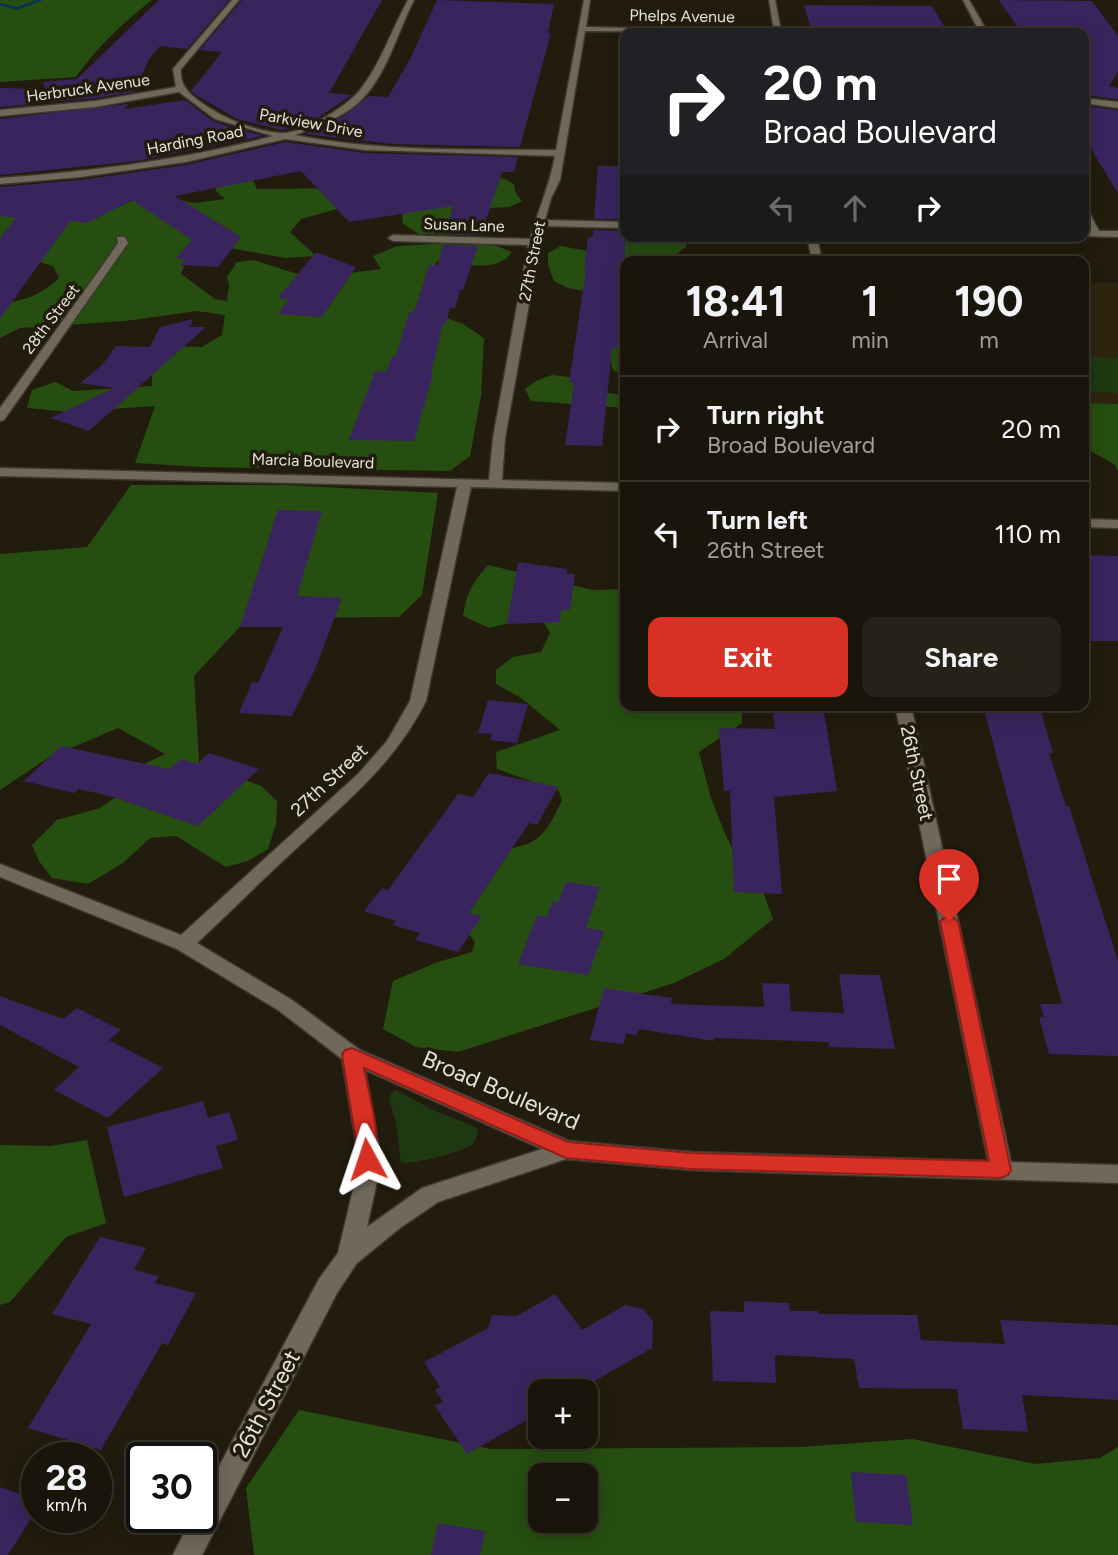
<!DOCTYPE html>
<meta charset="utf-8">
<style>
:root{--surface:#1a150a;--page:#272218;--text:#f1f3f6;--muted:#9f9f9c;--line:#38342b;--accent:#d93025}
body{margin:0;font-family:Figtree,sans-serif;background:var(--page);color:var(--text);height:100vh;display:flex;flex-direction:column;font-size:26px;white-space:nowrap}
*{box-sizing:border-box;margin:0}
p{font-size:23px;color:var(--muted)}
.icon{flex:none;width:38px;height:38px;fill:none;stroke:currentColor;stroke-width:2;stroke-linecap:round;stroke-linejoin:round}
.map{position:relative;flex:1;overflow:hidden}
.sheet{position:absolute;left:620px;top:256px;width:469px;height:455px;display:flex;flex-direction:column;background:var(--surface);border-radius:14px;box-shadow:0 4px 18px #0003,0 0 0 2px var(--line)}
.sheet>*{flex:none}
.top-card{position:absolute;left:620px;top:28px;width:469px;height:214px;border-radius:14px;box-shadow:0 4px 18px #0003,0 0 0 2px var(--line);background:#202124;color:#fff;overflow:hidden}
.tools{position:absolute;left:528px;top:1379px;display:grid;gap:14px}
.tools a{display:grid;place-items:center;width:70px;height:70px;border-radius:14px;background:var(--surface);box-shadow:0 4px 18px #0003,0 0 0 2px var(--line);font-size:35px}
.speed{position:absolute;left:21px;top:1442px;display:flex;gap:14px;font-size:35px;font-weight:700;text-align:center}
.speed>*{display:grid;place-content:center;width:91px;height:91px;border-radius:50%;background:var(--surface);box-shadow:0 4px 18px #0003,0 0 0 2px var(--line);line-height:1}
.speed small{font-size:18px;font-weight:400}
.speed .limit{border:4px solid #111;border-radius:10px;background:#fff;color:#111}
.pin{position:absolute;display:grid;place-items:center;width:60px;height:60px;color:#fff;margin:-72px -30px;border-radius:50% 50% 50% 0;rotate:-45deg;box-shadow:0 0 7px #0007}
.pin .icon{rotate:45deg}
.me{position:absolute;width:77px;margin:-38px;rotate:355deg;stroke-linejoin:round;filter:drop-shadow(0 0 5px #0008)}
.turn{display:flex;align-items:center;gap:24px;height:147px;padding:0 28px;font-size:32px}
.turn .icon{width:91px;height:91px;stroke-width:2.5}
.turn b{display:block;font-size:49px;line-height:60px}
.lanes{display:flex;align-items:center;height:66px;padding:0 28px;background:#0003;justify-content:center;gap:35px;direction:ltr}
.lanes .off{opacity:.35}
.eta{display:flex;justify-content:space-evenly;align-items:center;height:119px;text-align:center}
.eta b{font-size:42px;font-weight:700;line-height:49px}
.action{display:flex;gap:14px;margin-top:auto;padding:14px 28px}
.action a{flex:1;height:80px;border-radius:14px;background:var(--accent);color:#fff;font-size:28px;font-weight:700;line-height:80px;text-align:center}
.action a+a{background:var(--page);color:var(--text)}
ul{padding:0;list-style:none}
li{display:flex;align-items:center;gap:21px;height:105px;padding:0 28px;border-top:2px solid var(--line)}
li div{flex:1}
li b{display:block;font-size:26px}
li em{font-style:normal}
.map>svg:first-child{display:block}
</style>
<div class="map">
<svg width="1118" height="1555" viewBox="0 0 1118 1555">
<rect width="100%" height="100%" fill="#221c0e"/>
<path fill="#2d230f" d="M 1083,282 L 1118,283 L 1118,415 L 1083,414 Z"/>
<path fill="#1e3912" d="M 1083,357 L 1118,358 L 1118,393 L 1088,392 L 1083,377 Z
M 396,1090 L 431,1109 L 477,1128 C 478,1134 477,1139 473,1144 C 465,1151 411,1166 401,1162 L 395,1118 L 389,1100 L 391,1093 Z"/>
<path fill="#264e11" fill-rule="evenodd" d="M 0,0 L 152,0 C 123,23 97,47 76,77 L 0,82 Z
M 485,176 L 505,179 L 514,184 L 515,192 L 522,201 L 509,207 L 468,209 L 490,231 L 489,235 L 419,234 L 403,224 L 402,215 L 411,209 L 344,207 L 301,219 L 290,232 L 316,256 L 285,258 L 231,248 L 189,252 L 181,274 L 215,299 L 227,301 L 229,285 L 227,277 L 237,262 L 253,260 L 310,278 L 381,269 L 373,256 L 397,246 L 435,244 L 494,245 L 512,252 C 495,275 463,262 437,261 L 416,307 L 463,324 L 484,338 L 481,396 L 470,456 L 450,471 L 201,467 L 135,463 L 155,406 L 69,412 L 27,408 L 32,390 L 55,382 L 73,391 L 152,386 L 152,375 L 168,346 L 202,347 L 222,335 L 225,315 L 197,311 L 125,321 L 20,328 L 0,338 L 0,303 C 25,301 41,295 59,278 L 53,266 L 32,260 L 0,258 L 0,207 L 115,208 L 134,200 L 163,198 L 195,203 L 225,199 L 215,190 L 222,181 L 253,180 L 257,189 L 348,188 Z
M 625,236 L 680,236 L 687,241 L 686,247 L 677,254 L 683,261 L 625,261 L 595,293 L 568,288 L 554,281 L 548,265 L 548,253 L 561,246 L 609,255 L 623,250 Z
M 625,315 L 625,375 L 613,370 L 609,356 L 618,319 Z
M 552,375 L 587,379 L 607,393 L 625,395 L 625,408 L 531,401 L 525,389 L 538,380 Z
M 1083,403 L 1118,404 L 1118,471 L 1114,464 L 1083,447 Z
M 131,485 L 286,485 L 438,493 L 422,595 L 399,617 L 248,618 L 194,676 L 199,762 L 261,786 L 277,801 L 276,824 L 268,849 L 248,861 L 226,867 L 176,836 L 150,838 L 123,863 L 88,884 L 52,878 L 39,861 L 32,845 L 57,820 L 100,808 L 130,787 L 144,764 L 165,754 L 118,728 L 48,758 L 0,790 L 0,554 L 87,547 Z
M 488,565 L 593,590 L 625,589 L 625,705 L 742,705 L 742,723 L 699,752 L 711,798 L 726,836 L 740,863 L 763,892 L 773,919 L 724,959 L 674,983 L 458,1052 L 416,1047 L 383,1029 L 393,981 L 438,962 L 472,952 L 475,942 L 456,917 L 493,852 C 536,844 543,842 562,800 L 559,791 L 497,769 L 496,752 L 560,730 L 521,698 L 496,684 L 496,670 L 513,657 L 541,652 L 550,633 L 540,615 L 489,628 L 463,616 C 466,594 473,581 488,565 Z
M 87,1140 L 106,1223 L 66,1237 L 10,1302 L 0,1305 L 0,1145 L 51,1146 Z
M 299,1410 L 491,1449 L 802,1447 L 912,1439 L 1035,1464 L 1100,1458 L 1118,1447 L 1118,1555 L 254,1555 L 246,1488 ZM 541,1475 L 586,1475 L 586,1521 L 541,1521 Z"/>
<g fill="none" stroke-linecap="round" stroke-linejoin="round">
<path fill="#003356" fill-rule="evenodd" d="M 37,0 L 43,0 L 17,10 L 0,5 L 0,3 L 17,7 Z"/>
</g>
<path fill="#3a245e" d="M 159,0 L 229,0 L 187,49 L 160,46 L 149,59 L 134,92 L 95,98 L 0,107 L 0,88 L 45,89 L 43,82 L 77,79 Z
M 242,0 L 382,0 L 329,93 L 352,95 L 311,122 L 282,130 L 237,119 L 196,95 L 191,91 L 222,52 L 200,50 Z
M 437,0 L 554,4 L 548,33 L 551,33 L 520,147 L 392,144 L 305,134 L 344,116 L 369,96 L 388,97 L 411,57 Z
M 999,0 L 1092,1 L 1118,36 L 1118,72 L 1109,86 L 1118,88 L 1118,99 L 1083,95 L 1083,33 L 1021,32 Z
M 804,5 L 932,6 L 948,33 L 812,33 Z
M 185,100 L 214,122 L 263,136 L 137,161 L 0,175 L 0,119 L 128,104 L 125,109 Z
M 1083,106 L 1118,110 L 1118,193 L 1083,136 Z
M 285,142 L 365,153 L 518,157 L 514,172 L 502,172 L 481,235 L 446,234 L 453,206 L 349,222 L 301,171 L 175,196 L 241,237 L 218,267 L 180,265 L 185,259 L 176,258 L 192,240 L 132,200 L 87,223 L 70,221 L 0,319 L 0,238 L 16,218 L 0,216 L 0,187 L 81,180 L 186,165 Z
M 598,166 L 625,166 L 625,219 L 594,219 Z
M 593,230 L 625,231 L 625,297 L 622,297 L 617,349 L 612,348 L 602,446 L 565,445 L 574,383 L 569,383 L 586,270 L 584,270 L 588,237 L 593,237 Z
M 443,245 L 478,246 L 463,290 L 460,290 L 455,308 L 450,308 L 446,323 L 443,323 L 431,374 L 433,374 L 414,441 L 349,440 L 375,371 L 386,372 L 392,356 L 396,356 L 409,312 L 414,312 L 429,265 L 438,265 Z
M 316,252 L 356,267 L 322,317 L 278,314 L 289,299 L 278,298 Z
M 194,319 L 189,327 L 206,327 L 89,431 L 51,418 L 114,388 L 80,383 L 102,365 L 116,346 L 150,347 L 160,327 Z
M 278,510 L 322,511 L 297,596 L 342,598 L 316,667 L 292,716 L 239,713 L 252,682 L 258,683 L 283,627 L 240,627 Z
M 1083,555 L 1118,556 L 1118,641 L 1083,641 Z
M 518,562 L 567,569 L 567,574 L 575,574 L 570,610 L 561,610 L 560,622 L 507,624 Z
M 488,700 L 528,704 L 517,743 L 490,740 L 492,734 L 478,733 Z
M 772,705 L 823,705 L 837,791 L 774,797 L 782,894 L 734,892 L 730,791 L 724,791 L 719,728 L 775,729 Z
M 983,705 L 1039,705 L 1053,753 L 1049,753 L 1066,806 L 1069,806 L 1118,961 L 1118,1056 L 1049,1054 L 1039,1017 L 1044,1017 L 1040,1004 L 1062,1004 Z
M 61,746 L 169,769 L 181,759 L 197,764 L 209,753 L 259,769 L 198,826 L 113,797 L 79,789 L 74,793 L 24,781 Z
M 489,773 L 558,787 L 537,825 L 529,823 L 469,913 L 482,916 L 458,952 L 415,940 L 420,933 L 393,925 L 396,921 L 364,911 L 382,888 L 388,890 L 458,794 L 473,797 Z
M 566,882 L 600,887 L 586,928 L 604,931 L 588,975 L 518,964 L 537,915 L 547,917 L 553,901 L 558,903 Z
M 839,974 L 880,975 L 895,1049 L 829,1047 L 829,1042 L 714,1038 L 714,1041 L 639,1029 L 637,1035 L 626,1034 L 624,1044 L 590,1040 L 604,988 L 672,998 L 671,1004 L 764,1007 L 762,983 L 789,984 L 791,1011 L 844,1013 Z
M 0,996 L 63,1019 L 77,1008 L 121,1030 L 109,1040 L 163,1068 L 108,1118 L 54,1090 L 79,1067 L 0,1025 Z
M 203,1101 L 208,1118 L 229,1112 L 238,1140 L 216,1146 L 223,1168 L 124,1197 L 107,1127 Z
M 100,1237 L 146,1248 L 134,1270 L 159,1276 L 155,1283 L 196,1293 L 168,1345 L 162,1343 L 101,1450 L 28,1428 L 91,1324 L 52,1314 Z
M 555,1294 L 582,1330 L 625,1305 L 643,1309 L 653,1321 L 652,1348 L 577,1391 L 541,1391 L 541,1412 L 467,1454 L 435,1406 L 443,1402 L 435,1390 L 440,1387 L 424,1362 L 488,1328 L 492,1315 L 517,1316 Z
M 744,1301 L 789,1303 L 790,1311 L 818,1311 L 819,1314 L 917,1315 L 921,1340 L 1005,1344 L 1000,1320 L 1118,1325 L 1118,1400 L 1022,1395 L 1028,1432 L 963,1429 L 957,1389 L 859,1388 L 854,1359 L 775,1355 L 776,1383 L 713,1381 L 710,1311 L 744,1312 Z
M 851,1472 L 906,1475 L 913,1525 L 856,1522 Z
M 0,1487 L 37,1500 L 37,1509 L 8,1555 L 0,1555 Z
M 438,1523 L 485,1531 L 480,1555 L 431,1555 Z"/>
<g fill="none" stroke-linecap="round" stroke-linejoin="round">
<defs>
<path id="street" d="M 232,0 L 239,0 L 181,69 C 179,90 196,99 211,109 C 230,121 260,132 282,133 C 302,134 348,106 360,90 C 381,63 392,29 408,0 L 414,0 C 397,33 386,79 357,104 C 339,119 316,127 295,135 C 380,152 469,149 556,150 L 584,0 L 590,0 L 586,27 L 774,31 L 769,0 L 775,0 L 781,31 L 786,33 L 585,31 L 560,180 L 551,198 L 545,220 L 625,222 L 625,228 L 543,226 L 505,438 L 502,480 L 625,483 L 625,491 L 471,487 L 426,701 C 394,764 349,799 299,846 C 264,878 231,911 197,943 L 292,1000 L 360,1050 L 569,1141 L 691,1152 L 988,1161 L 895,705 L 911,705 L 1011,1162 L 1118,1165 L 1118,1183 L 691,1170 L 566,1159 L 438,1202 L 400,1228 L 357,1263 L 337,1293 L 202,1555 L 173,1555 L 192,1517 L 201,1517 L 201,1500 L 319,1279 L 338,1253 L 356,1177 L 356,1142 L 342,1059 L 278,1010 L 177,949 L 0,877 L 0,864 L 181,935 L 358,774 L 387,741 L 410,701 L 457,487 L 0,476 L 0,468 L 489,480 L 493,438 L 528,245 L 393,241 L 388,238 L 393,235 L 530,239 C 538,211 550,184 555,156 L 365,150 L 285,139 L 186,162 L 81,177 L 0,184 L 0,178 C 92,171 184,160 273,136 L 215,119 L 179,92 L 95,107 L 0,116 L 0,110 L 95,101 L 176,87 L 173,69 ZM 365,1070 L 542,1149 L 422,1188 L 367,1227 L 378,1177 L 378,1142 Z
M 963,0 L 969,0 L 988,33 L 980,33 Z
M 1083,98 L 1118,102 L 1118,108 L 1083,103 Z
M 1083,207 L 1088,210 L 1099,231 L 1118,231 L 1118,237 L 1080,236 L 1083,236 L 1083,231 L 1089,231 L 1083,220 Z
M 807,236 L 817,236 L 822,261 L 812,261 Z
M 117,237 L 125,237 L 128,243 L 4,420 L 0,421 L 0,408 L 103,265 L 118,243 Z
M 1083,519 L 1118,520 L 1118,528 L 1083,527 Z"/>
</defs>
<use href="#street" stroke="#3c3730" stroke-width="3"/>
<use href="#street" fill="#706959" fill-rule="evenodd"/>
</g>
<path fill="#d93025" stroke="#8d1f18" stroke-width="2" d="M 949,915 L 958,921 L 1011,1170 L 1008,1175 L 1001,1178 L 691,1169 L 566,1158 L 364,1068 C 368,1090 384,1146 374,1165 L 367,1167 L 360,1165 L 342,1055 L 345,1050 L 352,1048 L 568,1142 L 691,1153 L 989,1161 L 940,921 Z"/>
<g text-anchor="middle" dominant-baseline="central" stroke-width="7" stroke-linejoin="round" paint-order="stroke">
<g font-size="16" fill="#e8e3da" stroke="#221c0e">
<text transform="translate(682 16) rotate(1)">Phelps Avenue</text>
<text transform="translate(88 88) rotate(-8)">Herbruck Avenue</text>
<text transform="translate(311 123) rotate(10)">Parkview Drive</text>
<text transform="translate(195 140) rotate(-11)">Harding Road</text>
<text transform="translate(464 225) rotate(2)">Susan Lane</text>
<text transform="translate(532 261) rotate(-79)">27th Street</text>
<text transform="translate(51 319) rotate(-53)">28th Street</text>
<text transform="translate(313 461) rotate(2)">Marcia Boulevard</text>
</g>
<g font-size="19" fill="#e8e3da" stroke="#221c0e">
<text transform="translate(917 773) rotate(78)">26th Street</text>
<text transform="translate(329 780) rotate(-43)">27th Street</text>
</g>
<g font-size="23" fill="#e8e3da" stroke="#221c0e">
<text transform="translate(501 1090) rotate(23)">Broad Boulevard</text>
<text transform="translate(266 1404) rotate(-62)">26th Street</text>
</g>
</g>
</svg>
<div class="tools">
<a>+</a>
<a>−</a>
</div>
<div class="speed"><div>28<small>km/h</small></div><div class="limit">30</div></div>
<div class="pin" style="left:949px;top:921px;background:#d93025"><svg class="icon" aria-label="arrive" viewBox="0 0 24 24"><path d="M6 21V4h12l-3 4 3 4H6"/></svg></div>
<svg class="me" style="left:367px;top:1159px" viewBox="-20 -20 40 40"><path d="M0-17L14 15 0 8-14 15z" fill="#d93025" stroke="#fff" stroke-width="4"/></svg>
<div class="top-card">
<div class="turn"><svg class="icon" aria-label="right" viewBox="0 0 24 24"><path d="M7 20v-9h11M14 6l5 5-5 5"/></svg><div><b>20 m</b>Broad Boulevard</div></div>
<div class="lanes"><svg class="icon off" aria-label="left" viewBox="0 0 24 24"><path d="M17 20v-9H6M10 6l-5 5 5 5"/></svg><svg class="icon off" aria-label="ahead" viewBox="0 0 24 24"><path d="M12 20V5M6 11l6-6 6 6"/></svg><svg class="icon" aria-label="right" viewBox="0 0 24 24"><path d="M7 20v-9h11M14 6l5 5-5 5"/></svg></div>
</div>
<section class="sheet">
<div class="eta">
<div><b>18:41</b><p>Arrival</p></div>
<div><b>1</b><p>min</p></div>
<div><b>190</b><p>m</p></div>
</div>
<ul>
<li><svg class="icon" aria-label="right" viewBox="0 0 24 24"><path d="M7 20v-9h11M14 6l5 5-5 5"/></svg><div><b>Turn right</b><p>Broad Boulevard</p></div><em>20 m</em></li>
<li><svg class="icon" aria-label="left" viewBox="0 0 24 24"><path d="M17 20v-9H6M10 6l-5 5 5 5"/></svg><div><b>Turn left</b><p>26th Street</p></div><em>110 m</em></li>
</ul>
<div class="action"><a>Exit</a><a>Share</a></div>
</section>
</div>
